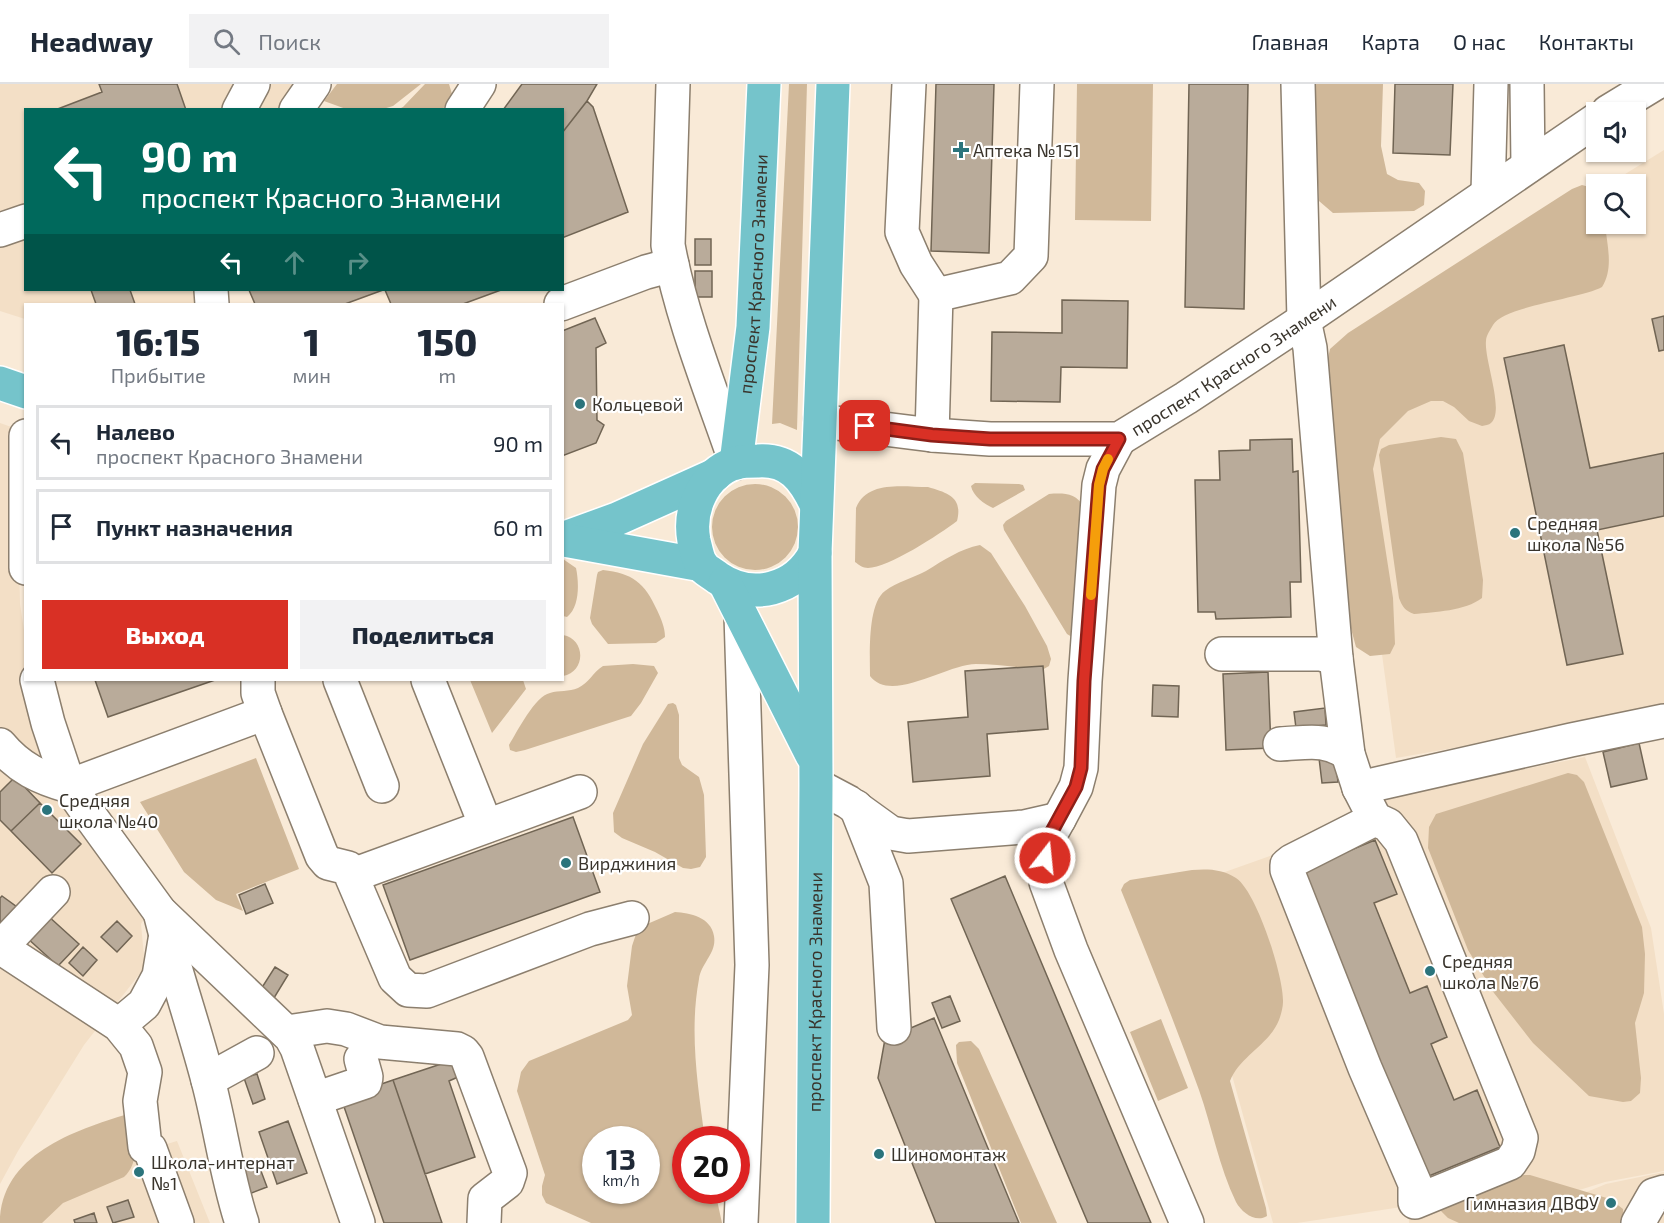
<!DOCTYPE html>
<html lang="ru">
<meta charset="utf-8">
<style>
:root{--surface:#fff;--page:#f2f2f3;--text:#1f2937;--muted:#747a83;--line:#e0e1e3;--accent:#d93025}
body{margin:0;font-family:"Exo 2",sans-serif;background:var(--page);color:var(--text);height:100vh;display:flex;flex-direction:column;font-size:22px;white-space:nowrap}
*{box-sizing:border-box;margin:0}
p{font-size:20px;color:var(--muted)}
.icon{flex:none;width:33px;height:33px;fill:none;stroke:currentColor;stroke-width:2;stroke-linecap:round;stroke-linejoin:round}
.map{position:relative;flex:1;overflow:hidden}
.sheet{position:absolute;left:24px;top:219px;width:540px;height:378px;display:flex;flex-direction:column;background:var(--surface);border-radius:0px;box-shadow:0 2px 4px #0004}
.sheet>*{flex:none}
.banner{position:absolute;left:24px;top:24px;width:540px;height:183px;border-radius:0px;box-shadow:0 2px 4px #0004;background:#00695c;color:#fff;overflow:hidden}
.fabs{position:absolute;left:1586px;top:18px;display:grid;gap:12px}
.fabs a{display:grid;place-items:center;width:60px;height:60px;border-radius:0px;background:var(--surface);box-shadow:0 2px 4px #0004;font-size:30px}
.speed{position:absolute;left:582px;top:1042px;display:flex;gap:12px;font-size:30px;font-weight:700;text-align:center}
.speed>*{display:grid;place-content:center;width:78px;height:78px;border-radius:50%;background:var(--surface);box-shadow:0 2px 4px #0004;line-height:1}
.speed small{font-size:15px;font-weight:400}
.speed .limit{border:9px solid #d22;background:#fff;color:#111}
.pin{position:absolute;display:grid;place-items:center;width:51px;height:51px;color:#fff;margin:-26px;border-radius:12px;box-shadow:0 3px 9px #0006}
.me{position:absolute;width:66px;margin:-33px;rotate:16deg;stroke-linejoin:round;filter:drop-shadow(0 0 4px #0008)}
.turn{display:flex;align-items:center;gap:21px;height:126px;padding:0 18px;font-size:27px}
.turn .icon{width:78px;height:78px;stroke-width:2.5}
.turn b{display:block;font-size:42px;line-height:51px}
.lanes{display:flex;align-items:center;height:57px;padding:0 18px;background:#0003;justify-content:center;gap:30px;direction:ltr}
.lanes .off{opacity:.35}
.eta{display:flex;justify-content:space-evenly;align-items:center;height:102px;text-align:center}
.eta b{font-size:36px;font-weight:800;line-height:42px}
.primary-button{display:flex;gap:12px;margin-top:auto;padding:12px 18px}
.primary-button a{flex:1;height:69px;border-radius:0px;background:var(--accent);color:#fff;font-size:24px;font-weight:800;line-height:69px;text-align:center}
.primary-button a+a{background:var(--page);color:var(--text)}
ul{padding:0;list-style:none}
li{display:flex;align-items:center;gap:18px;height:75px;margin:0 12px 9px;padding:0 6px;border:3px solid var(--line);border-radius:0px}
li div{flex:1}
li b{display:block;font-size:22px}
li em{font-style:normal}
header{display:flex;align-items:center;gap:36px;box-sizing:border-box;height:84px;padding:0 30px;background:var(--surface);border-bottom:2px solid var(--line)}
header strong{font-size:28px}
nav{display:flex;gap:33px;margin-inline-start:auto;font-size:21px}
.search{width:420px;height:54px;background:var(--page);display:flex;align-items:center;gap:15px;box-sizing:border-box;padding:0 21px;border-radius:0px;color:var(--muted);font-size:22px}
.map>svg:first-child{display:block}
</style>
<header>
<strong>Headway</strong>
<div class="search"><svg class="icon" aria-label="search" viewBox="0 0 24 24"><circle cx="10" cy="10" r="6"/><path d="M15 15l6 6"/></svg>Поиск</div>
<nav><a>Главная</a><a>Карта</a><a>О нас</a><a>Контакты</a></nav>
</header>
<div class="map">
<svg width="1664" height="1139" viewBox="0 0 1664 1139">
<rect width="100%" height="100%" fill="#f9ead7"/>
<path fill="#f3dfc6" d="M 0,0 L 297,0 L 278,25 L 26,26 L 26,206 L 216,206 L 205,220 L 26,220 L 25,235 L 0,227 Z
M 1664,66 L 1664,625 L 1568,644 L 1396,674 L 1342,274 L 1596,140 L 1635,140 L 1635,100 L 1609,100 Z
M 0,339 L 20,346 L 18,442 L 20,520 L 25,553 L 26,596 L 77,700 L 156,814 L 141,840 L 145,883 L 84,961 L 18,1067 L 0,1100 Z
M 1585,673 L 1651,844 L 1664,930 L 1664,1087 L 1605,1098 L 1473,1139 L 1409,1139 L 1408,1122 L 1297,1139 L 1273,1139 L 1180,804 L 1273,771 L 1379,719 L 1415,707 Z
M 177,1057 L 210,1139 L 35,1139 L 25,1112 L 150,1065 Z
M 1664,1088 L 1664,1139 L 1511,1139 L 1606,1100 Z"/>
<path fill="#d0b899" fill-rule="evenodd" d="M 337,0 L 421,0 L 393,22 L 383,25 L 346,25 L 324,17 Z
M 425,0 L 449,0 L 452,10 L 443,25 L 397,26 L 403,23 Z
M 789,0 L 807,0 L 797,346 L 780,339 L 772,340 Z
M 1077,0 L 1153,0 L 1151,137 L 1075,136 Z
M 1313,0 L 1383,0 L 1381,62 L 1387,90 L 1398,96 L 1419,99 L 1425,107 L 1424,121 L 1414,127 L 1333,129 L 1319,117 Z
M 1582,101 L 1593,104 L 1596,109 L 1596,140 L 1605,140 C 1607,161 1614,184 1602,203 C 1580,215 1504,222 1493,241 C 1490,246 1486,252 1486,257 C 1484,276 1505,327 1491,339 C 1489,341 1485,341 1482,342 L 1469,337 L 1454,323 L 1443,317 L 1431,317 L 1408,327 L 1380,355 L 1373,385 L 1393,514 L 1395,560 L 1390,570 L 1370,572 L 1356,563 L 1350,541 L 1326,283 L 1330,265 L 1348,249 L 1572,105 Z
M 1441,353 L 1456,355 L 1463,369 L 1483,496 L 1482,514 C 1465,527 1435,528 1414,530 C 1405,527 1402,522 1399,514 L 1379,371 L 1381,365 L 1389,361 Z
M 975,399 L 1019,400 L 1023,401 L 1025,406 L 993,424 C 984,420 973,412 971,402 Z
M712 443a43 43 0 1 1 86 0a43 43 0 1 1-86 0Z
M 928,403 C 948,409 963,413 957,437 C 940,450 888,484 868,484 C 863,484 859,481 855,478 L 856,424 C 867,396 903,403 928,403 Z
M 1049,410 C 1064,409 1076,409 1084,423 L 1074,552 L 1072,553 L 1067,550 L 1004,446 L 1003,441 L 1006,437 Z
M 980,461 L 991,469 L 1025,522 L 1047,562 L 1051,575 L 1049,582 L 1042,586 C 1020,584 998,580 976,580 C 947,580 891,620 870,592 C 870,572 867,520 885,507 C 897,498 913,494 926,487 C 944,476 960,465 980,461 Z
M 563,475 L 576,484 C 579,498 580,523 567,533 L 563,532 Z
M 603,486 C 632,489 645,499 657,526 C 661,535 665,543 665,553 L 656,559 L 608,560 L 592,540 L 590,534 L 597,491 L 598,488 Z
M 563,551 C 586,555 586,588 563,592 Z
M 633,580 L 654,582 L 658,589 L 641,619 L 631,632 L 525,666 L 516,668 L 510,666 L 509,661 C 517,648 535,612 550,609 C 559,606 569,608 578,604 C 589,599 593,588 603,582 Z
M 470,596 L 523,596 L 526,605 L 492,649 Z
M 673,619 L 676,621 L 679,631 L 679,674 L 682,681 L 699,693 L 704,711 L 706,773 L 700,783 L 691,785 L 683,784 L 655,768 L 622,754 L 614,748 L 613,729 L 643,660 L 668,620 Z
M 256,674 L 299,785 L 236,810 L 243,827 L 216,816 L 184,788 L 140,718 Z
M 1568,689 L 1577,691 L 1584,698 L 1642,843 L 1645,870 L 1644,909 L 1635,939 L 1641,994 L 1640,1009 L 1631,1017 L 1623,1018 L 1589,1012 L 1533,959 L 1494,909 L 1468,866 L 1428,764 L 1429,743 L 1436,730 Z
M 1192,786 C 1208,785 1222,785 1236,794 C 1257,808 1284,893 1283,918 C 1283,923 1281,931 1279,936 C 1269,961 1240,972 1230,997 L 1266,1124 L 1267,1132 C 1256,1139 1242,1129 1236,1118 C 1219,1083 1212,1043 1199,1006 C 1175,939 1148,873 1121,806 L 1124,800 L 1130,796 Z
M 675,828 C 690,829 711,833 714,852 C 717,869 701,879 699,895 C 689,948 698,1003 705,1056 L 686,1056 L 686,1107 L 715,1107 L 722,1139 L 591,1139 L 546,1119 L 542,1111 L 542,1102 L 545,1091 L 517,1007 L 521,988 L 529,977 L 628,936 L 632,931 L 627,902 L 632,862 L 638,844 ZM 596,1056 L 646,1056 L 646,1107 L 596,1107 Z
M 1161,935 L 1188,1004 L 1158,1017 L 1130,948 Z
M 971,957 L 979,965 L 1057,1139 L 1021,1139 L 957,979 L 956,961 L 959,958 Z
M 128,1030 C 133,1052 142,1076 124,1093 L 63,1119 L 42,1139 L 0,1139 C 0,1071 75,1046 128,1030 Z
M 1511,1091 L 1530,1091 L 1610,1115 L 1623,1125 L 1624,1139 L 1459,1139 L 1448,1134 L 1441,1127 L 1447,1118 Z"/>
<path fill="#b9ab9a" stroke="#716554" stroke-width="1.5" d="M 99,0 L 177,0 L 186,26 L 55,26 L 102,8 Z
M 522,0 L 597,0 L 587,17 L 562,49 L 562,26 L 503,26 Z
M 936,0 L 994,0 L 989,169 L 931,167 Z
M 1189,0 L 1248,0 L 1244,225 L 1185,223 Z
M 1395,0 L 1453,0 L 1450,71 L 1393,69 Z
M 587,17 L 593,23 L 628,128 L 562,154 L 562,49 Z
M 695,155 L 711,155 L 711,181 L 695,181 Z
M 695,187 L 712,187 L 712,213 L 695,213 Z
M 91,206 L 130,206 L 135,220 L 96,220 Z
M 249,206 L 383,206 L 345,220 L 255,220 Z
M 385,206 L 501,206 L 463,220 L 391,220 Z
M 1062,216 L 1128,217 L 1127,284 L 1061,283 L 1060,318 L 991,317 L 992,248 L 1062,249 Z
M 1664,232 L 1664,266 L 1659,267 L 1652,235 Z
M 595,234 L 606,259 L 596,264 L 597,336 L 604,341 L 596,359 L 562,372 L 562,247 Z
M 1564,261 L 1590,384 L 1664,369 L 1664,432 L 1597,446 L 1623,570 L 1567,581 L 1504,274 Z
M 1292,355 L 1293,388 L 1298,387 L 1301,498 L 1290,498 L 1291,533 L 1216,535 L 1215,528 L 1198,528 L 1195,396 L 1220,396 L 1219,367 L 1250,366 L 1250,356 Z
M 1043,582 L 1048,645 L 987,650 L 990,692 L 913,698 L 908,638 L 968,633 L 965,587 Z
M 1268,588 L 1271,664 L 1226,666 L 1223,590 Z
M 95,596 L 215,596 L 108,633 Z
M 1153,601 L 1179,602 L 1178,633 L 1152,632 Z
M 1325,624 L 1326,641 L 1296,644 L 1294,628 Z
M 1639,659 L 1647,695 L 1611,703 L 1603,668 Z
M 1335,672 L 1338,698 L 1322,699 L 1319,674 Z
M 15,693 L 40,719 L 11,747 L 0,736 L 0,708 Z
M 40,719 L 81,760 L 52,789 L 11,747 Z
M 573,733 L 600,808 L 410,876 L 383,801 Z
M 1375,756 L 1397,810 L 1374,819 L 1410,909 L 1427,902 L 1447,953 L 1431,960 L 1454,1016 L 1477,1006 L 1500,1063 L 1424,1094 L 1300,787 Z
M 1005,792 L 1134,1099 L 1151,1139 L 1088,1139 L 951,815 Z
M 265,800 L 273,819 L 246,830 L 239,811 Z
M 2,812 L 17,823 L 4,840 L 0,837 L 0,814 Z
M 47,831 L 79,860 L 58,882 L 26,853 Z
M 117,837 L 132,852 L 117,868 L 101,853 Z
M 83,863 L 97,876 L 83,892 L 69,879 Z
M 275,883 L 288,891 L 274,914 L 261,905 Z
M 950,912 L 960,937 L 942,944 L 932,919 Z
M 934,934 L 1019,1139 L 936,1139 L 878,994 L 885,955 Z
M 453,976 L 458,993 L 449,997 L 475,1073 L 425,1090 L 393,996 Z
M 257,990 L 265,1015 L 253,1020 L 244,994 Z
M 393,996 L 442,1139 L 384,1139 L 341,1014 Z
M 288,1037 L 307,1089 L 277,1100 L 259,1048 Z
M 258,1079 L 267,1103 L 249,1110 L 240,1085 Z
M 128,1116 L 134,1133 L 113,1139 L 107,1123 Z
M 94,1129 L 97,1139 L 75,1139 L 74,1136 Z"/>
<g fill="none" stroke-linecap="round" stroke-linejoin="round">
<defs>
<g id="minor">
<path d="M 673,0 L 668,161 C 681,233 712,309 736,379"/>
<path d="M 909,0 L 902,148 L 916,180 L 936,211"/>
<path d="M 1298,0 L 1304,236 L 1310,264 L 1336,574 L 1348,670 L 1359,704 L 1375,735 L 1292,777 L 1287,781 L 1287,786 L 1365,984 L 1415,1100 L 1415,1118 L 1510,1079 L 1518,1067 L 1521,1054 L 1401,757 L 1388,741 L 1375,735"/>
<path d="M 1527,0 L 1528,82"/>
<path d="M 239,26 L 253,0"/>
<path d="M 296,26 L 314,0"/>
<path d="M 462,26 L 479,0"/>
<path d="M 1608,28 L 1654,0"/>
<path d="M 1488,109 L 1491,0"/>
<path d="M 0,146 L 26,137"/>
<path d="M 211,206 L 212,220"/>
<path d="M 561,220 L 646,188 L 672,181"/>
<path id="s1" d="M 820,337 L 932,351 L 990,355 L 1119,355 L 1186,314 L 1304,236 L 1596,36"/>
<path d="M 932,351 L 936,211 L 1010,194 L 1031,172 L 1037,0"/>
<path d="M 26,352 L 26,484"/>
<path d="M 741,531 L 752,881 L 741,1139"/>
<path d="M 1222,570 L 1321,570 L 1336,574"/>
<path d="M 37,596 L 48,639 L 69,702 L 88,729 L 160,828 L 291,953 L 297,964 L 358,1139"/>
<path d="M 258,596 L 258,609 L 265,629"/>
<path d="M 340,596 L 382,702"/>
<path d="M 428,596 L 486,742"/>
<path d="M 1280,660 C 1306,659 1326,653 1348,670"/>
<path d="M 0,661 C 19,684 40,694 69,702 L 265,629 L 322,772 L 328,779 L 348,784 L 395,894 L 408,906 L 427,907 L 590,845 L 632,834"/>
<path d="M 816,701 L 848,718 L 891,749 L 908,752 L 1024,743 L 1059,735 L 1045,760 L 1046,798 L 1071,866 L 1187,1139"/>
<path d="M 1359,704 L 1571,656 L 1664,637"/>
<path d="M 856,723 L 886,799 L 894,944"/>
<path d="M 1059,735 L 1076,703 L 1081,684 L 1085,597 L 1099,401 L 1103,385 L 1119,355"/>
<path d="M 353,791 L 580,708"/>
<path d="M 160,828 C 174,886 194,942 209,1000 C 221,1046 227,1094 242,1139"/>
<path d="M 0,863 L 119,941 L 136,962 L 145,988 L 140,1017 L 145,1063 L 150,1065 L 177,1139"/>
<path d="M 0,864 L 53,808"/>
<path d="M 119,941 L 144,920 L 159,892 L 165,856"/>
<path d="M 287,948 L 327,942 L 346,945 L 380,958 L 457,965 L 463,968 L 467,973 L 510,1089 L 507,1098 L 485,1115 L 484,1139"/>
<path d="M 208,996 L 257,969"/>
<path d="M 315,1015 L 365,998 L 366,993 L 361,975"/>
<path d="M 1638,1139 L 1654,1111 L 1664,1108"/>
</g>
<g id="major">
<path d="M 0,299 L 26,308"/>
<path id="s2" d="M 736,379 L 753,243 L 764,0"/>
<path d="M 562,455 L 617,435 L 715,391"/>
<path d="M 564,456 L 702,481"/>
<path d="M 815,469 C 796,506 752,517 718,494 C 713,490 707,487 703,483 C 698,477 696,465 694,457 C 688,426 703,390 735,379 C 742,377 751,377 758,377 C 790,375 804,395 816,420"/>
<path d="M 725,499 L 812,671"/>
<path id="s3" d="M 813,1139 L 816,701 L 815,469 L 833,0"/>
</g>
</defs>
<use href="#minor" stroke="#8c7f6e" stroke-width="36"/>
<use href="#major" stroke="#fff" stroke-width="36"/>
<use href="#minor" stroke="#fff" stroke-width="33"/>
<use href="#major" stroke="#75c4cb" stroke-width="33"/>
</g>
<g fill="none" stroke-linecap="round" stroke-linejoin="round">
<defs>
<path id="route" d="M 865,342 L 932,351 L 990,355 L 1119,355 L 1103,385 L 1099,401 L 1084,597 L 1081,684 L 1076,703 L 1045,760 L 1045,774"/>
</defs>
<use href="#route" stroke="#8d1f18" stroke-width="15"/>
<use href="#route" stroke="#d93025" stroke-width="10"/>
<path stroke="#f59e0b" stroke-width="10" d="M 1091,511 L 1099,401 L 1103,385 L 1108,375"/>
</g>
<g fill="#2b747c" stroke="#fff" stroke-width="2">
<path d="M958 57h6v6h6v6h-6v6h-6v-6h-6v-6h6z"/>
<circle cx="580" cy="320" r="6"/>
<circle cx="1515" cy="449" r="6"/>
<circle cx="47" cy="726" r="6"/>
<circle cx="566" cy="779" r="6"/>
<circle cx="1430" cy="887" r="6"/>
<circle cx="879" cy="1070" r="6"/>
<circle cx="139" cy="1088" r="6"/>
<circle cx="1611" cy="1119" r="6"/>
</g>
<g text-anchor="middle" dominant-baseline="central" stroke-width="4.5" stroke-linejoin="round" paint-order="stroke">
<g font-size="18" fill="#39342c" stroke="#fff" text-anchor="start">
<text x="973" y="66">Аптека №151</text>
<text x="592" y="320">Кольцевой</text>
<text x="1527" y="439">Средняя<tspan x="1527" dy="21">школа №56</tspan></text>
<text x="59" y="716">Средняя<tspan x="59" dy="21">школа №40</tspan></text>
<text x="578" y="779">Вирджиния</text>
<text x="1442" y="877">Средняя<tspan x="1442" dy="21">школа №76</tspan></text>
<text x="891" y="1070">Шиномонтаж</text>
<text x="151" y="1078">Школа-интернат<tspan x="151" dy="21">№1</tspan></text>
<text x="1599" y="1119" text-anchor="end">Гимназия ДВФУ</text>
</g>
<g font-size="18" fill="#39342c" stroke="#fff">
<text stroke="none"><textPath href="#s2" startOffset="190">проспект Красного Знамени</textPath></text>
<text stroke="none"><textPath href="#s1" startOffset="436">проспект Красного Знамени</textPath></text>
<text stroke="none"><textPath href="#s3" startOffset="231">проспект Красного Знамени</textPath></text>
</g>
</g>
</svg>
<div class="fabs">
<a><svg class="icon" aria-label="sound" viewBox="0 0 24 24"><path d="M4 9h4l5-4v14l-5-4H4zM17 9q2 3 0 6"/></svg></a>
<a><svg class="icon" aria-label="search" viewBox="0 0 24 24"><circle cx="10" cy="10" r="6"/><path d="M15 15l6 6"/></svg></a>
</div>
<div class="speed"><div>13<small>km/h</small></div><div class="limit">20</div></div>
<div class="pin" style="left:865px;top:342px;background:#d93025"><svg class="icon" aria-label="arrive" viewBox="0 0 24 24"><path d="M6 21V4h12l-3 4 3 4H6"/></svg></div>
<svg class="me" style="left:1045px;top:774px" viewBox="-20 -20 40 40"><circle r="17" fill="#d93025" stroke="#fff" stroke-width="3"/><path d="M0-11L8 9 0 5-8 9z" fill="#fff"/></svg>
<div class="banner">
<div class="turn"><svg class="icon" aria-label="left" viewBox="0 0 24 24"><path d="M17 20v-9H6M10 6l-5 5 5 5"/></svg><div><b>90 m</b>проспект Красного Знамени</div></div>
<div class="lanes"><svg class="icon" aria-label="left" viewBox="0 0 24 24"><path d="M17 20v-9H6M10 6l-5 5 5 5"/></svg><svg class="icon off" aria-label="ahead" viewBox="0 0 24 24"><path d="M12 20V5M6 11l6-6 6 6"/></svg><svg class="icon off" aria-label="right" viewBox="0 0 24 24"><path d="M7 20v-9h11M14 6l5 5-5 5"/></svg></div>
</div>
<section class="sheet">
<div class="eta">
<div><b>16:15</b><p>Прибытие</p></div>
<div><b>1</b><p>мин</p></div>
<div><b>150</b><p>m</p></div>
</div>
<ul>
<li><svg class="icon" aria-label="left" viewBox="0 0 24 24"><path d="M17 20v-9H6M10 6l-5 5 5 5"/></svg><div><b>Налево</b><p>проспект Красного Знамени</p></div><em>90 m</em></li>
<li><svg class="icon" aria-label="arrive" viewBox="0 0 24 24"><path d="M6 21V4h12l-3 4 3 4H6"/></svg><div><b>Пункт назначения</b></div><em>60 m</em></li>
</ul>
<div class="primary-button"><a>Выход</a><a>Поделиться</a></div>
</section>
</div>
